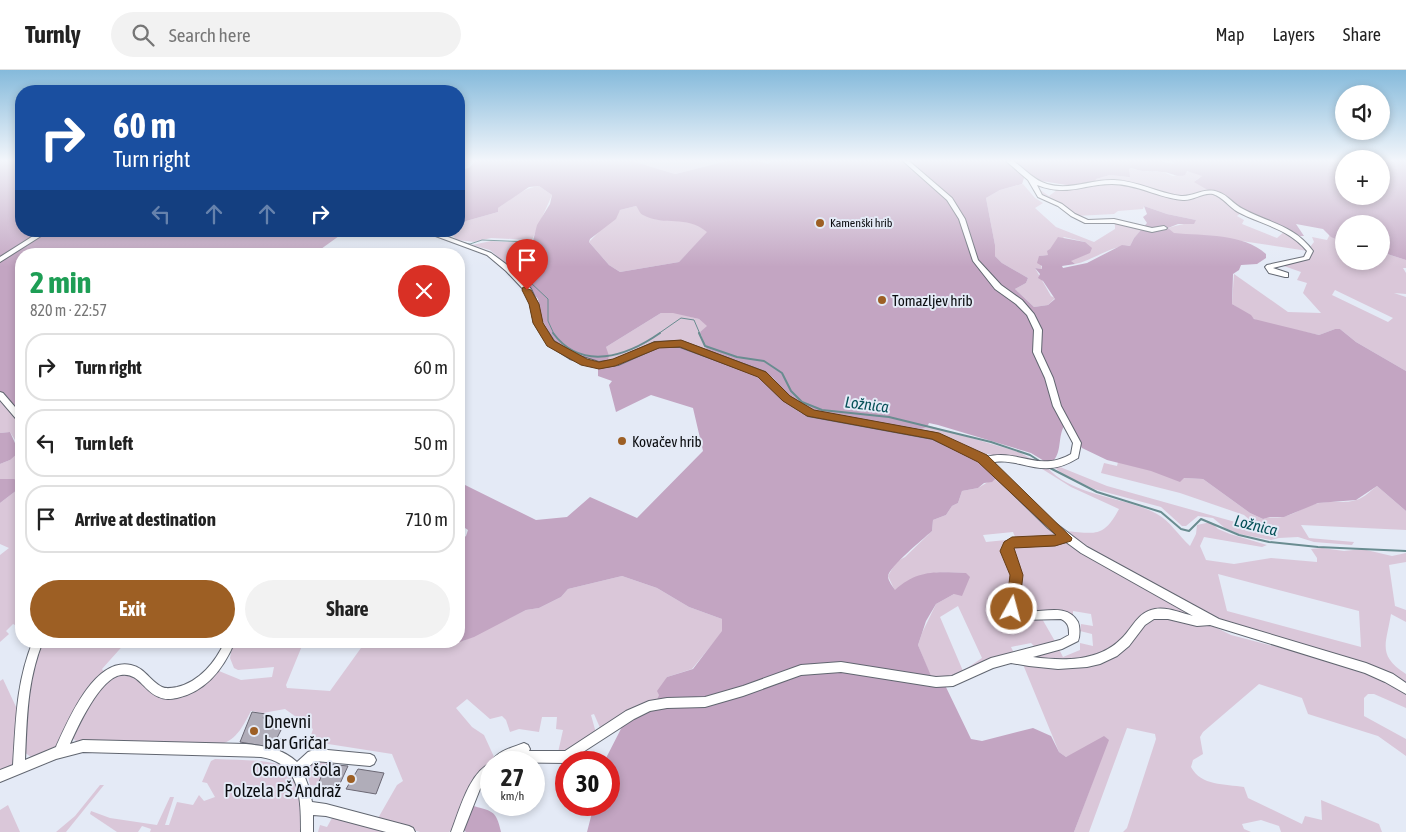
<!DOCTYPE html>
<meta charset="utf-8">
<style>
:root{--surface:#fff;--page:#f2f2f2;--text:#222;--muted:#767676;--line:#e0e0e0;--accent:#9d5f24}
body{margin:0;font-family:"Asap Condensed",sans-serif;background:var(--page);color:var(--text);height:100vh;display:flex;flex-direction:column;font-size:19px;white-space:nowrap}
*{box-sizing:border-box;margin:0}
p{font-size:16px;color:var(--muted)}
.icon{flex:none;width:28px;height:28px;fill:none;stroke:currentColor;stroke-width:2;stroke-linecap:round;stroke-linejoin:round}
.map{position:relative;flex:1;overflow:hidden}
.sheet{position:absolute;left:15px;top:178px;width:450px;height:400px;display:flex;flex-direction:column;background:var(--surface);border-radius:20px;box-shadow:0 2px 8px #0003}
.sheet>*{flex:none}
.guide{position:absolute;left:15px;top:15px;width:450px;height:152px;border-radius:20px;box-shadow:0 2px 8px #0003;background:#1a4fa0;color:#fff;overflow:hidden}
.buttons{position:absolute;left:1335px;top:15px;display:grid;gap:10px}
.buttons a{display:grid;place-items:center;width:55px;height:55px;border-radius:50%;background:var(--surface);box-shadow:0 2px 8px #0003;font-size:25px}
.speed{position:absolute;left:480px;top:681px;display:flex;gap:10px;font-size:25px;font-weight:700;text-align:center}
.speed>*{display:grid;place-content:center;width:65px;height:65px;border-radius:50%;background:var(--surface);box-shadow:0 2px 8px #0003;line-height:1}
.speed small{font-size:12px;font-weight:400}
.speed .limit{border:8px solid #d22;background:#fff;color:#111}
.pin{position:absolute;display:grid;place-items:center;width:42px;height:42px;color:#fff;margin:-51px -21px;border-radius:50% 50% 50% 0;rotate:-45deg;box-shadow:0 0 5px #0007}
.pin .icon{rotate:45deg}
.me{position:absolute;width:55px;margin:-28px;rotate:7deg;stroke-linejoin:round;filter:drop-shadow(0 0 4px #0008)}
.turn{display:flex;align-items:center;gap:18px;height:105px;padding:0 15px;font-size:22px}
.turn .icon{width:65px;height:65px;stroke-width:2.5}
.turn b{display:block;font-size:35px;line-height:42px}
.lanes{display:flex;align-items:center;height:48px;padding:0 15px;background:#0003;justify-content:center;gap:25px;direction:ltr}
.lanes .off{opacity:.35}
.round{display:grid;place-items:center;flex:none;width:52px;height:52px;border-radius:26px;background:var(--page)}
.head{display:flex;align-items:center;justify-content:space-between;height:85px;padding:0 15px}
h1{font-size:30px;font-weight:700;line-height:38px;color:#1e9e55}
.cta{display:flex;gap:10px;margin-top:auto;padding:10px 15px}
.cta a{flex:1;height:58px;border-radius:30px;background:var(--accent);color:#fff;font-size:20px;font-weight:700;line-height:58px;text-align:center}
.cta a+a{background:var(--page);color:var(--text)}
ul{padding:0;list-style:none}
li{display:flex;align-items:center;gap:15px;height:68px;margin:0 10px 8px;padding:0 5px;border:2px solid var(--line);border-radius:20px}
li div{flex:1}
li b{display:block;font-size:19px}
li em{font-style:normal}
header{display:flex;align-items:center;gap:30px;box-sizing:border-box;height:70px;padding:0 25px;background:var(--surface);border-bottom:1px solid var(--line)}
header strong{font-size:24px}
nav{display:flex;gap:28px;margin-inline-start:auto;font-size:18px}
.search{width:350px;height:45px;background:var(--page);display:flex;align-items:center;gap:12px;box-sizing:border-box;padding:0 18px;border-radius:28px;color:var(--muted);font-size:19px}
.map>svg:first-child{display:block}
</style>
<header>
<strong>Turnly</strong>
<div class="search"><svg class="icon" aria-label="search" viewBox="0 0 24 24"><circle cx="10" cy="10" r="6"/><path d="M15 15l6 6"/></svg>Search here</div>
<nav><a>Map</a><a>Layers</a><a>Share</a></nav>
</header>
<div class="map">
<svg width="1406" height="762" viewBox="0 0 1406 762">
<rect width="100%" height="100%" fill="#e4eaf6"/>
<path fill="#dac7d9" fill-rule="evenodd" d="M 632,91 L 727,91 L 675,104 Z
M 1131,98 C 1142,102 1149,102 1161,102 C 1166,102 1169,105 1173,106 C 1185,106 1187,95 1202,106 L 1195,111 L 1209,120 L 1203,121 L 1194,126 L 1178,127 L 1130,113 L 1095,113 L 1096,109 L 1110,105 L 1128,107 L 1129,99 Z
M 1119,113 L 1170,126 L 1194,128 L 1201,124 L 1214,123 L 1242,142 L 1237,146 L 1244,150 L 1242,154 L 1277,168 L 1286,160 L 1308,181 L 1228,169 L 1174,164 L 1168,158 C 1178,155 1186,154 1196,150 L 1167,144 L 1144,136 L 1143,139 L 1118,141 L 1114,144 L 1076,146 L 1041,126 L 1039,119 L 1049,126 L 1057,120 C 1078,121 1097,114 1119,113 Z
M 1023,114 L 1035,128 L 1043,133 L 1035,138 L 1056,157 L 1094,172 L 1115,159 L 1115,152 L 1143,158 L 1134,168 L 1130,176 C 1114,174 1092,191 1075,194 L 1070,192 L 1085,172 L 1064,167 L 1049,185 L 1039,186 L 1042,199 L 1035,198 L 1051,226 L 1055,228 L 1048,235 L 1034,237 L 1015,219 L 1026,213 L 1028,208 L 1002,193 L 995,186 L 995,175 L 986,128 L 1000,120 Z
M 539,116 L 552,125 L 532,170 L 491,168 L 475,172 L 457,170 L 452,165 L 442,161 L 459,161 L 459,153 L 498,142 L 498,138 C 511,129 523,118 539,116 Z
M 636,136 C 655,159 671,145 694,153 C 699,154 704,159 708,162 L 679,192 L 620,202 L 609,195 L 589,172 L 620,140 Z
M 1330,164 L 1344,172 L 1344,191 L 1381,191 L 1381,182 L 1406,190 L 1406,198 L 1403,198 L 1406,203 L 1406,224 L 1394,223 L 1406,227 L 1406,301 L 1356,272 L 1340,259 L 1335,259 L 1319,265 L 1259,252 L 1232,234 L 1234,204 L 1288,242 L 1321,243 L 1303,223 L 1307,213 L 1297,210 L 1301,202 L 1281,195 L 1310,187 L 1310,177 L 1314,172 L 1312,167 L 1327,170 ZM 1335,220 L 1393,248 L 1388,252 L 1332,225 Z
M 491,171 L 532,173 C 533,188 524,194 511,198 L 490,180 L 472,175 Z
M 673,242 L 699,249 L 708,256 L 700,262 L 707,281 C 651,257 656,282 607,292 L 606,277 L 661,243 Z
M 0,330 L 21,352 L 21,554 L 17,556 L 13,554 L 6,561 L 9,564 L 0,572 L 0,485 L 9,478 L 0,474 L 0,433 L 17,420 L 20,411 L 14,409 L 0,409 L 0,394 L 10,390 L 17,373 L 10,362 L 0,363 Z
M 927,355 L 1019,382 L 1042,395 L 977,382 L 944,366 L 920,359 Z
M 1118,392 L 1183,408 L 1203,409 L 1250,443 L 1263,449 C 1271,446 1279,449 1286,446 C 1297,443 1307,435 1319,433 C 1333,430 1348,435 1361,428 C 1367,425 1371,420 1377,416 L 1406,441 L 1406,460 L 1301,455 L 1309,468 L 1354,472 L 1352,475 L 1314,472 L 1298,467 L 1279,468 L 1271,470 L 1239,464 L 1225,458 L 1213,448 L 1198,446 L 1186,456 L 1182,456 L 1161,437 L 1094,419 L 1064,405 L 1054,397 L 1060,397 L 1107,416 L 1253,457 L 1252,452 L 1244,445 L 1180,423 L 1101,403 L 1104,393 L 1117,396 Z
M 1039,397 L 1047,397 C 1071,426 1126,427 1157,444 C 1170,451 1179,466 1190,476 L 1196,464 L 1197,455 L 1211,452 L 1218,459 L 1230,464 L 1267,475 L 1262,477 L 1204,467 L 1200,476 L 1206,490 L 1234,494 L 1271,488 L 1317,492 L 1317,488 L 1311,479 L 1322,478 L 1344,481 L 1362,479 L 1392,486 L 1406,483 L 1406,492 L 1389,495 L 1395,536 L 1406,540 L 1406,552 L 1391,544 C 1386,575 1377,585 1406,604 L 1406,615 L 1225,552 L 1100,486 L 1064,461 C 1095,463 1103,469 1119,439 L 1071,417 ZM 1218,504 L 1359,541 L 1361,577 L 1227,541 Z
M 998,406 L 1060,467 L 1009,472 L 1012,543 L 1041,547 L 1056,573 L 1037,579 L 1031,573 L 1011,577 L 1015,585 L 960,608 L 932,610 L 918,575 L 922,563 L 936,534 L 954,524 L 966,503 C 938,502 917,500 895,521 L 888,506 L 896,492 L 905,487 L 932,461 L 933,450 L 946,445 L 952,436 L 958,433 L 962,421 L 978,418 ZM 1013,462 L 1016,469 L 986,472 L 983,465 ZM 958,536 L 982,588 L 963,601 L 940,547 Z
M 1066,472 L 1198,547 L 1154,541 L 1119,575 L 1079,591 L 1022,588 L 1058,577 L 1063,587 L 1080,580 L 1080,573 L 1093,576 L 1092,564 L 1080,561 L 1081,554 L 1093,556 L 1091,544 L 1073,541 L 1073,550 L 1016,543 L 1017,517 L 1009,477 Z
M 622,506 L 657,518 L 689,537 L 722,549 L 723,561 L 692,599 L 667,607 L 657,630 L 601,660 L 594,644 L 591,645 L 596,663 L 557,687 L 563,660 L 556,659 L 557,647 L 542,647 L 539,662 L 519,659 L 510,662 L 506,650 L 502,646 L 490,649 L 467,629 L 456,638 L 472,657 L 484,665 L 495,689 L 468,718 L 457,755 L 449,762 L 420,762 L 377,750 L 397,715 L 403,711 L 392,684 L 309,671 L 313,659 L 285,639 L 263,643 L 251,641 C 244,654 237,670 221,674 L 76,671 L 71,667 L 74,657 L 109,606 L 129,602 L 152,623 L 166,628 L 219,601 L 241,610 L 272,607 L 274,597 L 238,600 L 234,598 L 230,588 L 233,571 L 304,571 L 286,615 L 287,618 L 330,621 L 366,571 L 463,571 L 526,540 L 539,538 L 561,527 L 568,519 Z
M 1158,545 L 1211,555 L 1231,565 L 1312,586 L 1373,605 L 1406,623 L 1406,638 L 1374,624 L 1368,624 L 1364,628 L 1364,646 L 1406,669 L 1406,686 L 1378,666 L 1308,644 L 1302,628 L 1259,614 L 1203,662 L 1200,667 L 1203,684 L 1193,690 L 1191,697 C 1201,716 1225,714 1244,717 L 1248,728 L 1302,754 L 1305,746 L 1322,750 L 1321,730 L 1379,754 L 1382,762 L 1281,762 L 1279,756 L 1261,750 L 1242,754 L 1244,759 L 1251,762 L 1123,762 L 1127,758 L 1156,669 L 1155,664 L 1127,658 L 1089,762 L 1074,762 L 1108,670 L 1066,687 L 1059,682 L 1022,592 L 1038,596 L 1110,585 L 1143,552 Z
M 41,571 L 127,571 L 102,599 L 105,604 L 58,675 L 49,683 L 31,687 L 24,682 L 27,614 Z
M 3,609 L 17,639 L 18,688 L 12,697 L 0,702 L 0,611 Z
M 215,689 C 281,692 305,684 301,762 L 150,762 L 151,759 L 142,756 L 138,762 L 117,762 L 90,744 L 91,741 L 110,748 L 157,755 L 170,727 L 174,727 L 165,755 L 169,755 L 177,732 L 193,735 L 199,725 L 204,731 L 215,727 L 207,713 L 202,712 L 211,691 Z
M 329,690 L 317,716 L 310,715 C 305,695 310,693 329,690 Z
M 100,715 L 104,715 L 66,762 L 56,762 L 75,746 Z
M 8,735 L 20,762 L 0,762 L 0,740 Z
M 332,748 L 341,748 L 394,762 L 318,762 L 320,755 L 327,757 Z"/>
<path fill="#c3a5c2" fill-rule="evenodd" d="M 0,91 L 21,91 L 21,161 L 42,161 L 0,188 Z
M 475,91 L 632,91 L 675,104 L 727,91 L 759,91 L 768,94 L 771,91 L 904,91 L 948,129 L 959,148 L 973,191 L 991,213 L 1016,232 L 1027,244 L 1036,261 L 1036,277 L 1064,356 C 1057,369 1063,386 1049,394 L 1031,383 L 938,355 L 929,353 L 927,357 L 920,359 L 814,341 L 793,330 L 773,308 L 762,300 L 707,281 L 700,262 L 707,256 L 699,249 L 673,243 L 661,243 L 606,277 L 609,286 L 607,292 L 579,288 L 555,273 L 541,248 L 538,229 L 511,198 L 523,194 L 529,187 L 537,155 L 550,134 L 552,125 L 539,116 L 529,117 L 498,138 L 498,142 L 459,153 L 459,100 L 469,98 ZM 636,136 C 639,139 639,143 643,145 C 666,157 685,144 707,162 L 679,192 L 620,202 L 609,195 L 589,172 L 590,169 L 616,149 L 620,140 Z
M 907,91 L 1160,91 L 1175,94 L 1171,91 L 1344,91 L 1344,126 L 1381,126 L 1381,91 L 1406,91 L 1406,190 L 1381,182 L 1381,154 L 1344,154 L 1344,172 L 1331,167 L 1323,159 L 1296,154 L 1304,166 L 1300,166 L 1244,141 L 1194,112 L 1202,106 L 1187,101 L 1185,105 C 1175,108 1171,102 1162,102 C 1146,101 1147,103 1131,98 L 1129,99 L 1130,107 L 1128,107 L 1110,105 L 1096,109 L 1095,113 L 1069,119 L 1066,115 L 1024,108 L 1022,114 L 1000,120 L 986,128 L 995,175 L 995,186 L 1002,193 L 1028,208 L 1026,213 L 1015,219 L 1034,237 L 1048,235 L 1055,229 L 1043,211 L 1038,208 L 1040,204 L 1035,198 L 1042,199 L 1042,196 L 1037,193 L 1039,186 L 1048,185 L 1047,181 L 1050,179 L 1058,167 L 1085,172 L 1092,178 L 1090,183 L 1071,191 L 1075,194 L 1062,196 L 1063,198 L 1087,193 L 1122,175 L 1130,176 L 1134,168 L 1147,153 L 1143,147 L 1147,144 L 1144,136 L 1167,144 L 1196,150 L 1194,154 L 1178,154 L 1168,158 L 1174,163 C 1204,166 1243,163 1266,184 L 1266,188 L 1257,194 L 1241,195 L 1239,200 L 1233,204 L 1232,234 L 1251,245 L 1254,249 L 1319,265 L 1335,259 L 1340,259 L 1356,272 L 1406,301 L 1406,441 L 1377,416 L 1356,430 L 1318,433 L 1284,447 L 1270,447 L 1263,449 L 1250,443 L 1203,409 L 1184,408 L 1180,412 L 1151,401 L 1107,390 L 1082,378 L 1059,337 L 1045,289 L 1041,285 L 1035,250 L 998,216 L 977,190 L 951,128 Z
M 50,161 L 346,161 L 314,184 L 21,184 L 21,334 L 14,338 L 0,321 L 0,192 Z
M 658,276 L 678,276 L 761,306 L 785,332 L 801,343 L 940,369 L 973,385 L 998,406 L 992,412 L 984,413 L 978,418 L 962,421 L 958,433 L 952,436 L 946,445 L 933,450 L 932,461 C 922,470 890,496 888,506 C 888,511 893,517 895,520 C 918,499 937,502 966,503 L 970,507 L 962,526 L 954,524 L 936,534 L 926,551 L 918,575 L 934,613 L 944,613 L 971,669 L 982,671 L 1033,658 L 1051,666 L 1059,682 L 1066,687 L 1104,666 L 1109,670 L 1074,762 L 587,762 L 594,735 L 609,735 L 609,692 L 604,692 L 625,651 L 655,634 L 659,625 L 657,621 L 667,607 L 693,599 L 722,561 L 722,549 L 689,537 L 657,518 L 622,506 L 568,519 L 561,527 L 539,538 L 526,540 L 474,567 L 457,573 L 454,571 L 459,571 L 459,471 L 466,466 L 468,460 L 459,454 L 459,412 L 536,450 L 567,447 L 590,427 L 637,448 L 703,381 L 693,338 L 651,325 L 616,342 L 609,315 L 612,311 L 598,306 L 598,298 L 630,290 Z
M 10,362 L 19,382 L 10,390 L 0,394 L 0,363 Z
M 0,409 L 14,409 L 20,411 L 17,420 L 0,433 Z
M 471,735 C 491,742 496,738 501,762 L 466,762 L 463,759 Z"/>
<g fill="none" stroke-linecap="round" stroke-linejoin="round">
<path stroke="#698c90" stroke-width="1" d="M 437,161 L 448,167
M 460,172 L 470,174 L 482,170 L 529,172 L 532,177 L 522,200 L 530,212 L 548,229 L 548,251 L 554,264
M 658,264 L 681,248 L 694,250 L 700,264"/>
<path stroke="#698c90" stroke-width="2" d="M 553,263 C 582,302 627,286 660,263
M 699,263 L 705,276 L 737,287 L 764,291 L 782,303 L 791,321 L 802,332 L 822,340 L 889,347 L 991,372 L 1030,385 L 1041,392
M 1050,398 L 1097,422 L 1161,442 L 1181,459 L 1189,461 L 1201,449 L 1239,465 L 1269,472 L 1318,477 L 1406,481"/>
</g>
<path fill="#b0adb9" stroke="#6b6874" d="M 252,642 L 266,644 L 263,648 L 284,654 L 277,668 L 286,670 L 280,679 L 240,672 Z
M 327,694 L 348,696 L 338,718 L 317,716 Z
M 358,699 L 384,703 L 376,724 L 346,719 Z"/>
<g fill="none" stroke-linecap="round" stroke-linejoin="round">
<defs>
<path id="minor" d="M 903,91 L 909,91 L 952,128 L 965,149 L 978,190 L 1001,215 L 1022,230 L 1034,244 L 1042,260 L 1041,282 L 1053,308 L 1061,336 L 1081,373 L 1078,388 C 1057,401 1043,400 1020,394 C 1010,392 1001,390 991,393 L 1054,452 L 1087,477 L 1219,549 L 1366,593 L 1393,604 L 1406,613 L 1406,624 L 1385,612 L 1365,603 L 1210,555 L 1197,556 L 1168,549 L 1154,549 L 1145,555 L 1129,576 L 1117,586 L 1100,594 L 1087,597 L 1058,599 L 1029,596 L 1011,593 L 993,598 L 953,616 L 936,617 L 841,602 L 801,605 L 743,626 L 705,637 L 667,638 L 650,641 L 634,649 L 566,693 L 492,692 C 496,681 514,677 524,673 L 528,675 L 530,679 L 529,681 L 565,681 L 626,641 L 649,631 L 667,628 L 705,627 L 743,616 L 801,595 L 841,592 L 936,607 L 952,606 L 991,588 L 1060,570 L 1069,565 C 1069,558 1069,553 1061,549 L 1021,550 L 1010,546 C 1004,531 1013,518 1011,503 C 1009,491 1000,484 1005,472 L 1012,469 L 1058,466 L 1048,458 L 979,391 L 933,369 L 808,346 L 783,330 L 759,306 L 680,277 L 659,277 L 618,295 L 599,298 L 570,289 L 548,275 L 534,253 L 530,234 L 524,220 L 506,201 L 487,185 L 422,161 L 432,161 L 491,183 L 510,197 L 531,219 L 538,234 L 542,253 L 554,271 L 576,285 L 599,292 L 614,290 L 655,272 L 681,271 L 765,302 L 789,326 L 813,341 L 935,363 L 986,387 C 1018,378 1038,403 1071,384 L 1073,373 L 1053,336 L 1045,308 L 1033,282 L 1034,260 L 1027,245 L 1016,234 L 995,219 L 973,191 L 959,149 L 947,130 ZM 1066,472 L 1081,483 L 1193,546 C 1181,543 1168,537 1155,539 C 1137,542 1133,558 1121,569 C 1098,592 1063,591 1033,587 L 1062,579 L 1078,571 C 1080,566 1080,557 1078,552 C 1066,530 1037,546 1018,540 C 1016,528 1022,516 1021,504 C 1020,494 1013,487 1013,477 L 1055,475 Z
M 1006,91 L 1013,91 C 1024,98 1033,110 1047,114 C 1070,121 1091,109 1114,110 C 1138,111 1158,123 1181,126 C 1194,127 1204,117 1218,122 C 1228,125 1234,135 1243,139 C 1269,153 1294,155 1313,181 L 1309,189 L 1273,198 L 1288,203 L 1288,207 L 1285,207 L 1269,203 L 1265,197 L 1267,195 L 1304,187 L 1307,181 C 1288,158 1262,155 1238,142 C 1229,137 1223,127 1213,124 C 1203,122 1193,131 1183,130 C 1159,128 1137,114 1112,114 C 1083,114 1068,127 1037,115 L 1042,125 L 1062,134 L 1075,144 L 1088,150 L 1114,149 L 1152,158 L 1164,156 L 1167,158 L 1166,159 L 1152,162 L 1114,153 L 1085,153 L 1071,146 L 1058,136 L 1038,127 L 1028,110 Z
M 41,161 L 49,161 L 0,192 L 0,187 Z
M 0,322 L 3,323 L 21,344 L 21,352 L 18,351 L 0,330 Z
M 33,571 L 43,571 C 27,611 27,647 25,690 L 56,677 C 68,651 94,587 131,595 C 145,598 150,611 162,617 C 166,619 172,618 177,617 C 199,612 216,592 225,571 L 235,571 C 224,598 207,621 177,628 C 172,629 164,630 159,627 C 144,622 139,602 121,605 C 100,608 78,656 70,674 L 83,670 L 246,674 C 265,676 282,678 297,692 L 308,682 L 317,679 L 370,684 L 374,686 L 376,690 L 374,694 L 370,696 L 315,691 L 303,702 L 309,718 L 312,732 L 326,734 L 409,756 L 413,758 L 415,762 L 386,762 L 326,746 L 313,745 L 313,762 L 301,762 C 301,729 301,693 261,687 L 83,682 L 56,689 L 0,712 L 0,700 L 13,695 C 16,651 16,613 33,571 Z
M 491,693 L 491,707 L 480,719 L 463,762 L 451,762 C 459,742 469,702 491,693 Z"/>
</defs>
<use href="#minor" stroke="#616670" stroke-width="2"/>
<use href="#minor" fill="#fff" fill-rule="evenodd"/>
</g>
<linearGradient id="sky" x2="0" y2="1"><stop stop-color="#85badb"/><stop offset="0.46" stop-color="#f3f6fb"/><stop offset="1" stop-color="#f3f6fb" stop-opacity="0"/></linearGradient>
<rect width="1406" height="197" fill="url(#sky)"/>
<path fill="#9d5f24" stroke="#663e17" d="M 523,217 L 531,220 L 539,234 L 543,253 L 554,271 L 587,289 L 599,292 L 613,289 L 654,272 L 681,270 L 766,302 L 790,326 L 814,340 L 939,363 L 987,385 L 1072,468 L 1071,471 L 1055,476 L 1014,478 L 1023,505 L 1019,539 L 1017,543 L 1008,543 L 1006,539 L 1010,505 L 1000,481 L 1004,472 L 1012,467 L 1056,465 L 978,392 L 932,369 L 807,346 L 783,331 L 758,307 L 680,277 L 659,278 L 615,296 L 599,299 L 581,295 L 547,276 L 533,253 L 529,234 L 522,220 Z"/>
<g fill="#9d5f24" stroke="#e4eaf6" stroke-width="2">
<circle cx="820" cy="153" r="5"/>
<circle cx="882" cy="230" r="5"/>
<circle cx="622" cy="371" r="5"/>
<circle cx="254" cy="661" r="5"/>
<circle cx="351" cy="709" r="5"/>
</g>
<g text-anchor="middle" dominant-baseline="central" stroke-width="4" stroke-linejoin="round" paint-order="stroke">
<g font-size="12" fill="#0b0d10" stroke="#e4eaf6" text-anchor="start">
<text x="830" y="153">Kamenški hrib</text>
</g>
<g font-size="15" fill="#0b0d10" stroke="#e4eaf6" text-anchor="start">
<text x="892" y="230">Tomazljev hrib</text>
<text x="632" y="371">Kovačev hrib</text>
</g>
<g font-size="16" font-style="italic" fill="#055057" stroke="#e4eaf6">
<text transform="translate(867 334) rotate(7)">Ložnica</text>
<text transform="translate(1256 455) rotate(14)">Ložnica</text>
</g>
<g font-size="18" fill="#0b0d10" stroke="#e4eaf6" text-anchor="start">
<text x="264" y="651">Dnevni<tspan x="264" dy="21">bar Gričar</tspan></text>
<text x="341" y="699" text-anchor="end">Osnovna šola<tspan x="341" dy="21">Polzela PŠ Andraž</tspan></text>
</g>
</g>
</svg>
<div class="buttons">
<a><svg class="icon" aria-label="sound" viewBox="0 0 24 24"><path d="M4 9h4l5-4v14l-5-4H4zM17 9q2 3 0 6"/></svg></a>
<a>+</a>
<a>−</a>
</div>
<div class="speed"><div>27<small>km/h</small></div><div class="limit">30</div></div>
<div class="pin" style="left:527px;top:220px;background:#d93025"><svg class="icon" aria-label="arrive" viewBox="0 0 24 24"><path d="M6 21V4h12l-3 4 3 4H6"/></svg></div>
<svg class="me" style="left:1012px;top:539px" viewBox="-20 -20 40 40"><circle r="17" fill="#9d5f24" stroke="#fff" stroke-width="3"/><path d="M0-11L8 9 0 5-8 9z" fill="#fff"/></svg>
<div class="guide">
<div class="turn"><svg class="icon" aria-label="right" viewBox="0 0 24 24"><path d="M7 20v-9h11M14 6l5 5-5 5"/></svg><div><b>60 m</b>Turn right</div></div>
<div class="lanes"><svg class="icon off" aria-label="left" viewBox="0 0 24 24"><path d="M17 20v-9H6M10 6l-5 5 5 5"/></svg><svg class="icon off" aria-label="ahead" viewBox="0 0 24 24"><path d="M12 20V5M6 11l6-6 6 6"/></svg><svg class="icon off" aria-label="ahead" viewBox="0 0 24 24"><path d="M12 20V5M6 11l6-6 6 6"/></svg><svg class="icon" aria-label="right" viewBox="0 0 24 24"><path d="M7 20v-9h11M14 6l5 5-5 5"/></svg></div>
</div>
<section class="sheet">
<div class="head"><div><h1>2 min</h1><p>820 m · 22:57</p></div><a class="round" style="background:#d93025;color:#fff"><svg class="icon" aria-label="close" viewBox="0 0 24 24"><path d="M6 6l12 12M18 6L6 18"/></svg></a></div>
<ul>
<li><svg class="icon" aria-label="right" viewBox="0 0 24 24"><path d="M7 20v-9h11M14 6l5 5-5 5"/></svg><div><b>Turn right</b></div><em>60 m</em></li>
<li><svg class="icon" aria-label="left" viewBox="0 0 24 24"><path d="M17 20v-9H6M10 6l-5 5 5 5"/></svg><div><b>Turn left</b></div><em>50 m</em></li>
<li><svg class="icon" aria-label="arrive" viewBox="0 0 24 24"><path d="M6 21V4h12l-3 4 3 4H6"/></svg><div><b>Arrive at destination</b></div><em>710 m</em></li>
</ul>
<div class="cta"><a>Exit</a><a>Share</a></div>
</section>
</div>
